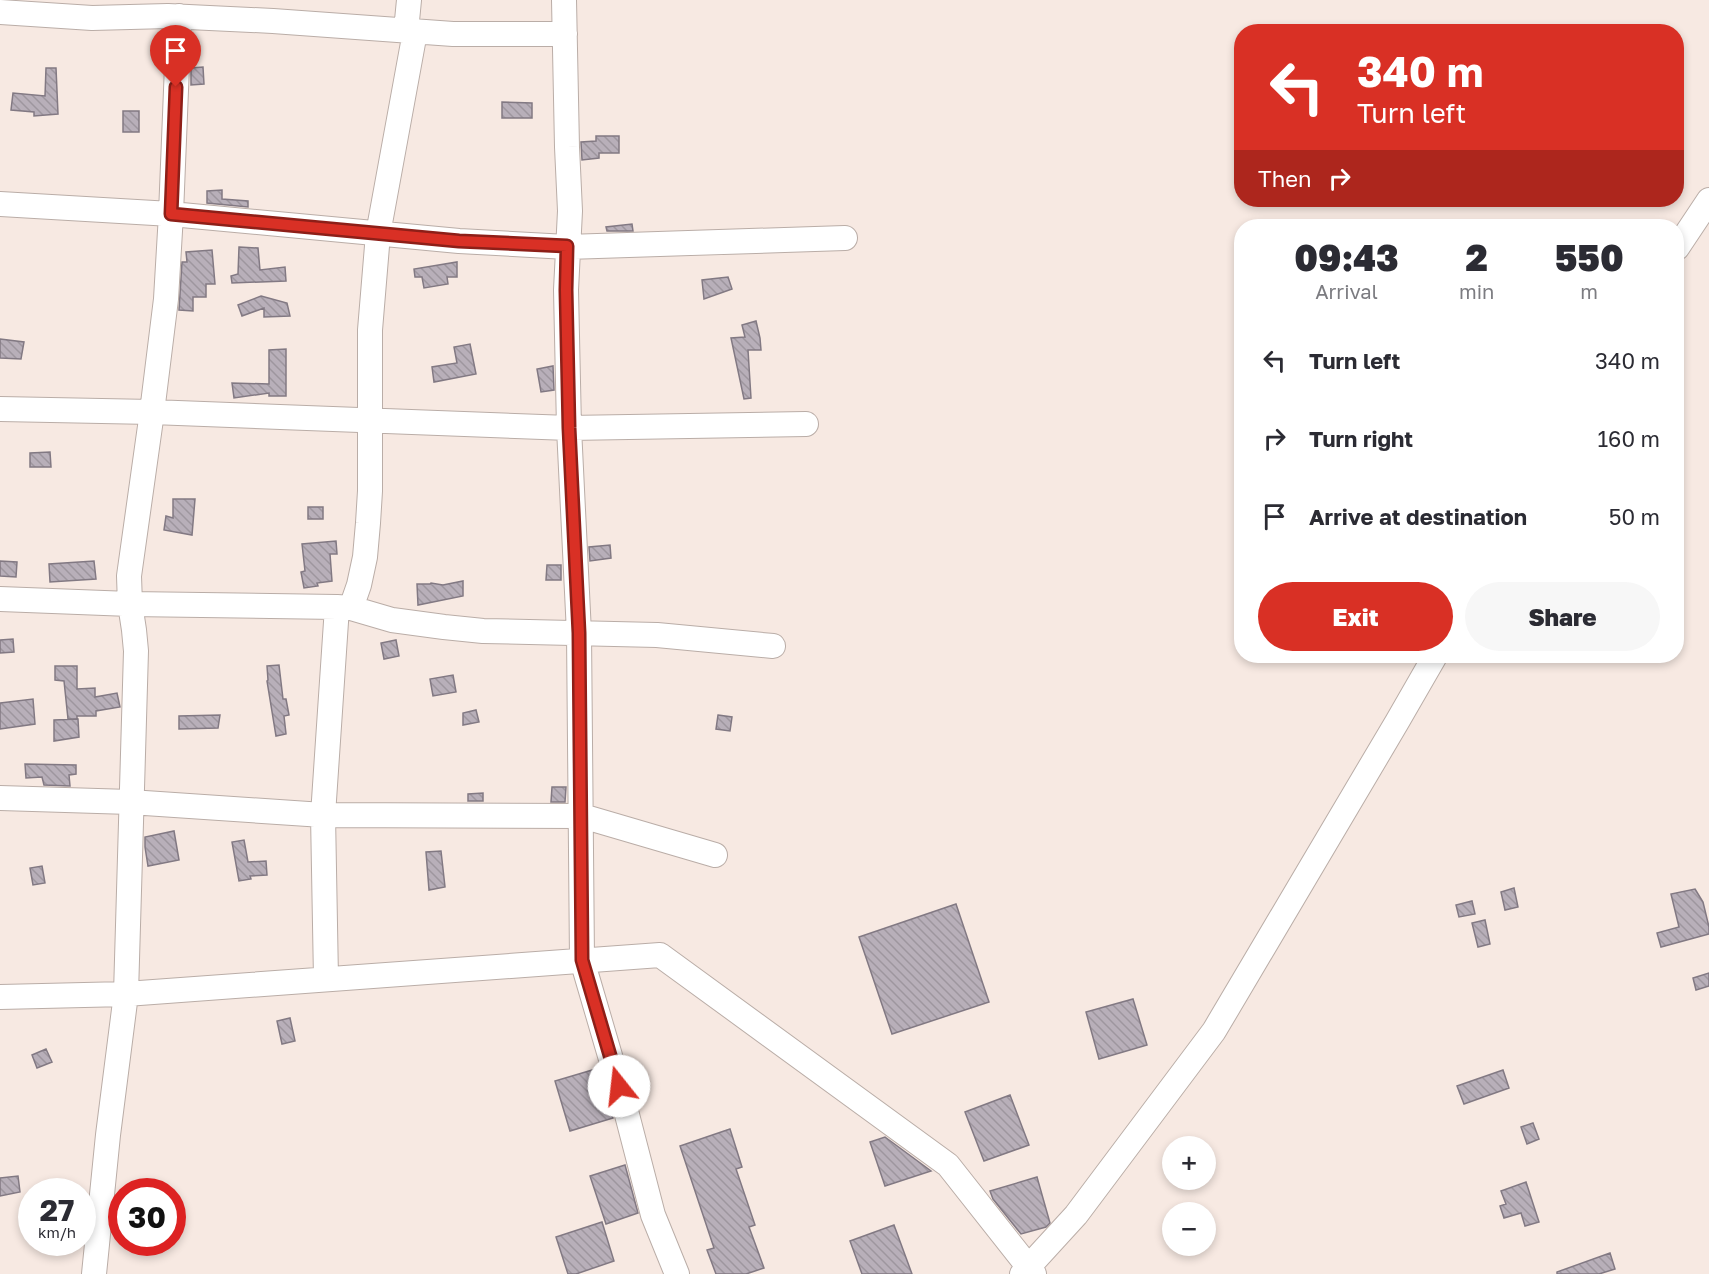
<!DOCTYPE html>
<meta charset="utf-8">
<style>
:root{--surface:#fff;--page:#f7f7f7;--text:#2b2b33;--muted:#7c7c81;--accent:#d93025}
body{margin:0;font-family:"Golos Text",sans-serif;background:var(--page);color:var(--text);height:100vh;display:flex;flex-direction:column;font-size:22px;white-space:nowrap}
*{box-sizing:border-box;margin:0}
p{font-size:20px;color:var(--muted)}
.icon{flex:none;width:33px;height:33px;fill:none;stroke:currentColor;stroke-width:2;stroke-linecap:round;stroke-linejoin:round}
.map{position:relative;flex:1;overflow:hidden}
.details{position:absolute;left:1234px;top:219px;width:450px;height:444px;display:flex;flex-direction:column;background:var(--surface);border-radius:24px;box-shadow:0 3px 9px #0003}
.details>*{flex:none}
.banner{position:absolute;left:1234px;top:24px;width:450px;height:183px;border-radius:24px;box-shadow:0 3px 9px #0003;background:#d93025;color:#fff;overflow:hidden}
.buttons{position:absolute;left:1162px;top:1136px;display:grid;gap:12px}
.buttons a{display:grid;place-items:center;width:54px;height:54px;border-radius:50%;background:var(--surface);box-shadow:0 3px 9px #0003;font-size:30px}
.speed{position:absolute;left:18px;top:1178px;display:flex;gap:12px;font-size:30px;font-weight:700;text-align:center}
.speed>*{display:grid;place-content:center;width:78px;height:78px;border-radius:50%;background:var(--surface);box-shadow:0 3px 9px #0003;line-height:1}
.speed small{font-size:15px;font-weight:400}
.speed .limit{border:9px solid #d22;background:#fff;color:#111}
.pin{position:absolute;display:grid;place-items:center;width:51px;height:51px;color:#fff;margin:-62px -26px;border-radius:50% 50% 50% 0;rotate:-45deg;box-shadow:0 0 6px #0007}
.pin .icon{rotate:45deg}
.me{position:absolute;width:66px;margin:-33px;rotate:344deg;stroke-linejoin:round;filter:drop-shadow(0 0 4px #0008)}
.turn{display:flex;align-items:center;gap:21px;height:126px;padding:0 24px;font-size:27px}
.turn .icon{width:78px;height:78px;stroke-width:2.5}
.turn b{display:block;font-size:42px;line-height:51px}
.then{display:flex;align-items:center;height:57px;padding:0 24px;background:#0003;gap:12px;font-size:22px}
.eta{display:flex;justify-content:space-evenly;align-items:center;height:102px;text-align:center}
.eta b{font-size:36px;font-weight:800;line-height:42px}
.action{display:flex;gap:12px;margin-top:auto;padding:12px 24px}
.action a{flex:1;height:69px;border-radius:36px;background:var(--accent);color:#fff;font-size:24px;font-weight:800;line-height:69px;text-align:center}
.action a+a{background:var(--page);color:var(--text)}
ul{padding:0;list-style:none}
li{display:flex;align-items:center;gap:18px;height:78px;padding:0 24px}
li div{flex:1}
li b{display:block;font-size:22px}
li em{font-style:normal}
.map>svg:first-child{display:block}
</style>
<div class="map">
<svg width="1709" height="1274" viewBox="0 0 1709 1274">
<defs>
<pattern id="building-back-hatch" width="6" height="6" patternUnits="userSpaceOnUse" patternTransform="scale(1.5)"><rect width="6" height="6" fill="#b8afb9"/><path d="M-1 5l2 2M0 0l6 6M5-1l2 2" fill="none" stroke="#9e969e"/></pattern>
</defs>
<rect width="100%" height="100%" fill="#f7e9e2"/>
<path fill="url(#building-back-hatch)" stroke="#827983" stroke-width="1.5" d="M 203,67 L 204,84 L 191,85 L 191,68 Z
M 46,68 L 56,68 L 58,114 L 34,116 L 34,112 L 11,110 L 13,93 L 45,96 Z
M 502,102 L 532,103 L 532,118 L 502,118 Z
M 123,111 L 139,111 L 139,132 L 123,132 Z
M 596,136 L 619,136 L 619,153 L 599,153 L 599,158 L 582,160 L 581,142 L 596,141 Z
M 222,190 L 222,199 L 248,201 L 248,207 L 207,203 L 207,191 Z
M 632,224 L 633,231 L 607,231 L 606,227 Z
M 239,247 L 258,248 L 260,270 L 285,267 L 286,281 L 232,283 L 231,276 L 238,274 Z
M 212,250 L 215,284 L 206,284 L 206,297 L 193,297 L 193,311 L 179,310 L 182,262 L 187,262 L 186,252 Z
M 457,262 L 457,277 L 447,277 L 448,284 L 424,288 L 422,277 L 415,277 L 414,269 Z
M 728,277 L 732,289 L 704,299 L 702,280 Z
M 261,296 L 287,303 L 290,316 L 264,317 L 264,308 L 242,316 L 238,305 Z
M 756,321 L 760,338 L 761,350 L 748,350 L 751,398 L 744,399 L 731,338 L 745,337 L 742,325 Z
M 0,339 L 24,342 L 21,359 L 0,358 Z
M 470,344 L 476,374 L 434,382 L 432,367 L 457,363 L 454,347 Z
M 286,349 L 286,396 L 269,396 L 269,393 L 234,398 L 232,383 L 269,384 L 269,350 Z
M 553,366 L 554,390 L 541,392 L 537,369 Z
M 50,452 L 51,467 L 30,467 L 30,453 Z
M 173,499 L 195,499 L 192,535 L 164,530 L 166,516 L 173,518 Z
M 308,507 L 323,507 L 323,519 L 308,519 Z
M 336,541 L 337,554 L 330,554 L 332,581 L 317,583 L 318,586 L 304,588 L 301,572 L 305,571 L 302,544 Z
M 610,545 L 611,558 L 590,561 L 589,547 Z
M 0,561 L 17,562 L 16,577 L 0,576 Z
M 94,561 L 96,579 L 50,582 L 49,564 Z
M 547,565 L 561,565 L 561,580 L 546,580 Z
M 463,581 L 463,596 L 418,605 L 417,584 L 430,584 L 431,583 L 443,585 Z
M 13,639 L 14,652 L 0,653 L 0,640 Z
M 396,640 L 399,656 L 384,659 L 381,643 Z
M 279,665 L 283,699 L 286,699 L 289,715 L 284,716 L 286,734 L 276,736 L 267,681 L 268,680 L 267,666 Z
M 55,666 L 77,666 L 77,689 L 95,688 L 95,697 L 117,693 L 120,707 L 96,711 L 96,716 L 77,716 L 77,719 L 68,719 L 64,681 L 55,680 Z
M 453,675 L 456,692 L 433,696 L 430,679 Z
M 33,699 L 35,724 L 0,729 L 0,703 Z
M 476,710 L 479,722 L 463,725 L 463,713 Z
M 220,715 L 218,728 L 179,729 L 179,716 Z
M 718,715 L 732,717 L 730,731 L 716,729 Z
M 78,719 L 79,737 L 54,741 L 54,720 Z
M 25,764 L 76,765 L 76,774 L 69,775 L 70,786 L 44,785 L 42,777 L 26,778 Z
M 552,787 L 566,787 L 565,802 L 551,802 Z
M 483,793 L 483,801 L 468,801 L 468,794 Z
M 174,831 L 179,860 L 148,866 L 145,847 L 145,837 Z
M 244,840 L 248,862 L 266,861 L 267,875 L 250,876 L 251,879 L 239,881 L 232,842 Z
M 441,851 L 445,887 L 429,890 L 426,852 Z
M 42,866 L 45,883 L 33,885 L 30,868 Z
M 1514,888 L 1518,907 L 1505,910 L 1501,892 Z
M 1695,889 L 1703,902 L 1709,927 L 1709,934 L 1661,947 L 1657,933 L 1679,927 L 1671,894 Z
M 1472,901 L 1475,914 L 1459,917 L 1456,905 Z
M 956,904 L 989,1002 L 892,1034 L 859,937 Z
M 1485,920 L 1490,944 L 1478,947 L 1472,923 Z
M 1709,973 L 1709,986 L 1696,990 L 1693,978 Z
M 1133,999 L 1147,1045 L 1099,1059 L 1086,1012 Z
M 290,1018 L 295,1041 L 282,1044 L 277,1021 Z
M 46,1049 L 52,1062 L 37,1068 L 32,1055 Z
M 599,1068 L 613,1118 L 570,1131 L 555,1081 Z
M 1503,1070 L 1509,1088 L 1464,1104 L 1457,1086 Z
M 1010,1095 L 1029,1145 L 984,1161 L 965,1112 Z
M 1533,1123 L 1539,1139 L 1527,1144 L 1521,1127 Z
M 730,1129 L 742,1167 L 736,1169 L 755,1225 L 749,1227 L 764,1268 L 746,1274 L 716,1274 L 707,1250 L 714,1248 L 680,1146 Z
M 885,1137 L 931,1171 L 885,1186 L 870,1142 Z
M 625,1165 L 638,1213 L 606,1224 L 590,1176 Z
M 18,1176 L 20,1192 L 0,1196 L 0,1178 Z
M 1037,1177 L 1050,1223 L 1046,1227 L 1021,1234 L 993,1199 L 990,1191 Z
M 1526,1182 L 1539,1222 L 1525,1226 L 1521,1213 L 1504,1218 L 1500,1206 L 1506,1204 L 1501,1191 Z
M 602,1222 L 614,1261 L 576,1274 L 568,1274 L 556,1237 Z
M 894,1225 L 912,1274 L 862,1274 L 850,1241 Z
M 1610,1253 L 1615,1269 L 1599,1274 L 1557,1274 L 1557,1272 Z"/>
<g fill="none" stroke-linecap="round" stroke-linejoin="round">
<defs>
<path id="minor" d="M 564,0 L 567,147 L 570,211 L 566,290 L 569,428 L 579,633 L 582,960 L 625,1107 L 653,1215 L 677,1274
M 0,12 L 92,18 L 168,16 L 273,21 L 453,34 L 565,34
M 406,31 L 409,0
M 0,204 L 171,214 L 459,241 L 567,247 L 845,238
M 1677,248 L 1709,200
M 0,409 L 152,412 L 569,428 L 806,424
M 0,599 L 130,604 L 337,607 L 351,608 L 392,620 L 444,627 L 483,631 L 657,635 L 773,646
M 351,608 L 359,585 L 365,557 L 368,523 L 370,491 L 370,330 L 378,234 L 415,32
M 0,798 L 130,802 L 323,815 L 582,816 L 715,855
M 326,979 L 323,815 L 337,607
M 0,997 L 126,994 L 660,955 L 948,1165 L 1034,1274
M 94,1274 L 108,1135 L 126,994 L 136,651 L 134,630 L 130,604 L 129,576 L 152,412 L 166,299 L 171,214 L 179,16
M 1022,1274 L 1076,1215 L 1214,1031 L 1397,722 L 1435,656"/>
</defs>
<use href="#minor" stroke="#baada7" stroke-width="26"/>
<use href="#minor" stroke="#fff" stroke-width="24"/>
</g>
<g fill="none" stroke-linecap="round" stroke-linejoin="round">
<defs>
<path id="route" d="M 176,87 L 171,214 L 459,241 L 567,246 L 566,290 L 569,428 L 579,633 L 582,960 L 619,1086"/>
</defs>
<use href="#route" stroke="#8d1f18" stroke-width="15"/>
<use href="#route" stroke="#d93025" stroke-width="10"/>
</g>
</svg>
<div class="buttons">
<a>+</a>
<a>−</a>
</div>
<div class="speed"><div>27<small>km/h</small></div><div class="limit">30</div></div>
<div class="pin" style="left:176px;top:87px;background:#d93025"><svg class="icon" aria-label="arrive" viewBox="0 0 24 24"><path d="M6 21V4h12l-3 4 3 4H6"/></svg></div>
<svg class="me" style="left:619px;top:1086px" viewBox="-20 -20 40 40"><circle r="19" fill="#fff"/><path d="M0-13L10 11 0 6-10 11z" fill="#d93025"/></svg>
<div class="banner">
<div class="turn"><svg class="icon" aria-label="left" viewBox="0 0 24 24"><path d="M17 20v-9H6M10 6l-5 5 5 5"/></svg><div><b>340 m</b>Turn left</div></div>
<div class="then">Then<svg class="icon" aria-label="right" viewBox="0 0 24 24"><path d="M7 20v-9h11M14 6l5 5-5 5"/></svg></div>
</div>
<section class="details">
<div class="eta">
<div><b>09:43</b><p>Arrival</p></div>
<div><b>2</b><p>min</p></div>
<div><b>550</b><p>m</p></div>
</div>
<ul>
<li><svg class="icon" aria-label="left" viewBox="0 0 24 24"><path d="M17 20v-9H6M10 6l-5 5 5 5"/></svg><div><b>Turn left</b></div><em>340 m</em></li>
<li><svg class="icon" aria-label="right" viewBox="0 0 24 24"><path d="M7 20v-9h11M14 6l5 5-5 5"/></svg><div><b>Turn right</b></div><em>160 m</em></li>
<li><svg class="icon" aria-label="arrive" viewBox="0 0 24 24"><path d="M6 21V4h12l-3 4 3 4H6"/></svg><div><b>Arrive at destination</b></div><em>50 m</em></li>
</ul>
<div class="action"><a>Exit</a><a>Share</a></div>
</section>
</div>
